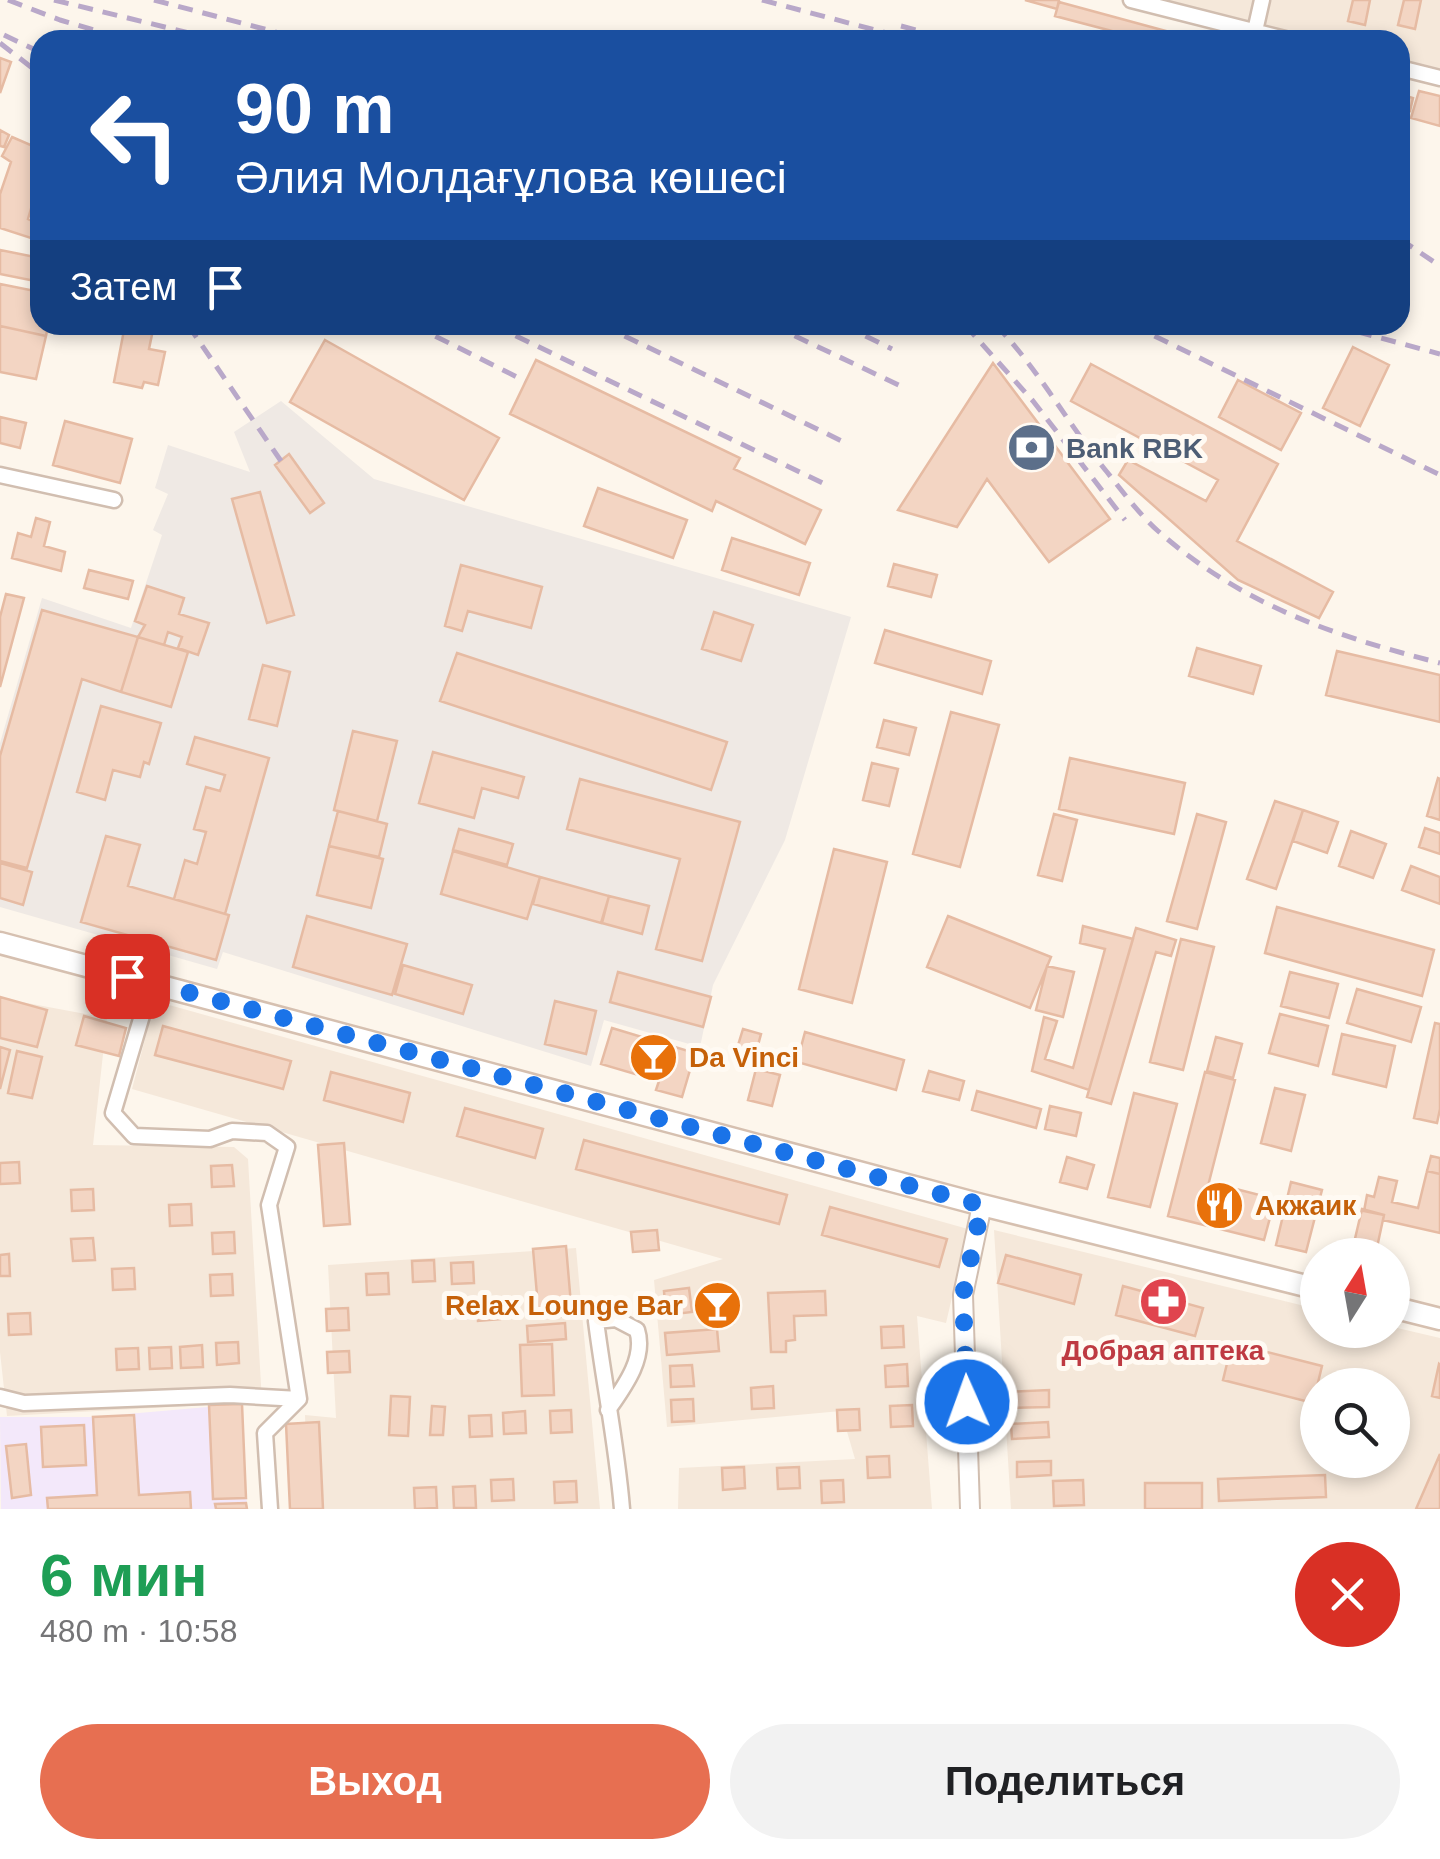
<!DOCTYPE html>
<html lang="ru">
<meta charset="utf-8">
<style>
:root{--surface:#fff;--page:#f2f2f2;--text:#202124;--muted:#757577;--accent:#e76f51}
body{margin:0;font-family:Arial,sans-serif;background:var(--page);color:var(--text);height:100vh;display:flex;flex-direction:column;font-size:38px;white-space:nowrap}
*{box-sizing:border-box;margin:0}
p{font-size:32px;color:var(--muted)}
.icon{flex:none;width:55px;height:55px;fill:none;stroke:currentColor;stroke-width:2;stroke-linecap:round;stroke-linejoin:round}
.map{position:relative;height:1509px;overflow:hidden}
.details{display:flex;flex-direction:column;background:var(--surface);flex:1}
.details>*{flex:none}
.top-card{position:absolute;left:30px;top:30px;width:1380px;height:305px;border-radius:30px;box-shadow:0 5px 15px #0003;background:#1a4fa0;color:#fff;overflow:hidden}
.needle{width:65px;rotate:11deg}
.tools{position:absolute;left:1300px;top:1238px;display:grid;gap:20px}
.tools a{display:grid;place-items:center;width:110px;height:110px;border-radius:50%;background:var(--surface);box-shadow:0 5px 15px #0003;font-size:50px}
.pin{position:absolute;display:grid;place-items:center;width:85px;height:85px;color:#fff;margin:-42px;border-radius:20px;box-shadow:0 5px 15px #0006}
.me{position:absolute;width:110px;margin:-55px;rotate:358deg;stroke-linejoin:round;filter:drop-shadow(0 0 8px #0008)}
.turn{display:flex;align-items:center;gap:35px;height:210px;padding:0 40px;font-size:45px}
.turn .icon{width:130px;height:130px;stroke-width:2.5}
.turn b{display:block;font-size:70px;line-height:85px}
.then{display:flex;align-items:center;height:95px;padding:0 40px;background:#0003;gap:20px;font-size:38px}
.round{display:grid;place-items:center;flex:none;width:105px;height:105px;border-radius:52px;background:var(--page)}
.summary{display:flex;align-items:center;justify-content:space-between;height:170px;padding:0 40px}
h1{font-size:60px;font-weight:700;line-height:75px;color:#1e9e55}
.button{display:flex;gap:20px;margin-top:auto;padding:20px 40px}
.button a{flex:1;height:115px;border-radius:60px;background:var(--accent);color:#fff;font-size:40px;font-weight:700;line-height:115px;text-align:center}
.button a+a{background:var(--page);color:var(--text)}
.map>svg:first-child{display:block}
</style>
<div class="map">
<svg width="1440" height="1509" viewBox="0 0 1440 1509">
<rect width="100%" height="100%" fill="#fdf6ec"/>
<path fill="#f5e8da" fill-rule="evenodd" d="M 1131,0 L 1440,0 L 1440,78 L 1400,68 L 1400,40 L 1289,40 Z
M 0,998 L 107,1018 L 93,1145 L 234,1147 L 248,1159 L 262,1402 L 7,1416 L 0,1352 Z
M 155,1001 L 968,1229 L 946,1323 L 917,1316 L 932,1509 L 678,1509 L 679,1468 L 855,1459 L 841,1411 L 667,1427 L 654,1280 L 723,1259 L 132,1089 Z
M 994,1230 L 1317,1309 L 1318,1330 L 1392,1330 L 1393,1327 L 1440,1338 L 1440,1509 L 1011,1509 ZM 1318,1385 L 1392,1385 L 1392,1460 L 1318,1460 Z
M 576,1248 L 600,1509 L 308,1509 L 305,1415 L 336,1418 L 328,1265 Z"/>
<path fill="#efe9e4" d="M 281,401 L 374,479 L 851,617 L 785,840 L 713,985 L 700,1047 L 604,1020 L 591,1066 L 223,952 L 217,969 L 0,907 L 0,743 L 42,598 L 131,628 L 162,535 L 153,530 L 168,494 L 155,488 L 168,445 L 250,472 L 234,432 Z"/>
<path fill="#f3e8fa" d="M 242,1404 L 247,1509 L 1,1509 L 0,1417 L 93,1417 Z"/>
<path fill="#f3d5c3" stroke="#e6bba3" stroke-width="2.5" d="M 1025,0 L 1059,0 L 1057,9 Z
M 1353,0 L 1370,0 L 1365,25 L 1348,21 Z
M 1404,0 L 1421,0 L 1415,29 L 1398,25 Z
M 1059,2 L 1199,40 L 1146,40 L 1055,16 Z
M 0,58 L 11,62 L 0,93 Z
M 1419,91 L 1440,96 L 1440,126 L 1411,118 Z
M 1400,94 L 1413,98 L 1410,111 L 1400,108 Z
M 0,130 L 9,135 L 4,147 L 0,146 Z
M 12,137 L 40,149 L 40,189 L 37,188 L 28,219 L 39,224 L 34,239 L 0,228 L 0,194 L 11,162 L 2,156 Z
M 0,250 L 40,258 L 40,282 L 0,274 Z
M 0,284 L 40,292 L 40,325 L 48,325 L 46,336 L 0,326 Z
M 125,325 L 154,325 L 149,349 L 165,352 L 158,385 L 144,382 L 142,388 L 114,382 Z
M 0,326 L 46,336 L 36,379 L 0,372 Z
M 325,340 L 499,438 L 464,500 L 290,402 Z
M 1353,347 L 1389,365 L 1360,426 L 1323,408 Z
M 536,360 L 740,458 L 734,469 L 821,510 L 805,544 L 716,501 L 712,511 L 510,414 Z
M 993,363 L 1110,519 L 1049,562 L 987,479 L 957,527 L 898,510 Z
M 1091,364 L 1278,464 L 1237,541 L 1333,592 L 1319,618 L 1238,580 L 1119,475 L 1128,460 L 1206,501 L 1218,480 L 1071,401 Z
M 1238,380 L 1301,413 L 1281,450 L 1219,417 Z
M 0,417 L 26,423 L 20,448 L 0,443 Z
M 65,421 L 132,439 L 120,483 L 53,465 Z
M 289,454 L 324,503 L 310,513 L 275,465 Z
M 598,488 L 687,520 L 673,558 L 584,526 Z
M 260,492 L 294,615 L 267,623 L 232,499 Z
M 36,518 L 50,522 L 44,546 L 65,552 L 61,571 L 12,558 L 18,533 L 31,537 Z
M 732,538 L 810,563 L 799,595 L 722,570 Z
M 894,564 L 937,575 L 931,597 L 888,586 Z
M 461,565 L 542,587 L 531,628 L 468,611 L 462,631 L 445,626 Z
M 89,570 L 133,581 L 128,599 L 84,588 Z
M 147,586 L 184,598 L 179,614 L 209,623 L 198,655 L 178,648 L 182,637 L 168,632 L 164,645 L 138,637 L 145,625 L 135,621 Z
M 6,594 L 24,598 L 0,687 L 0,617 Z
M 42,610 L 138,637 L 121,692 L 82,679 L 27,868 L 0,861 L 0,756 Z
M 714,612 L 753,625 L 741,661 L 702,649 Z
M 885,630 L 991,661 L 982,694 L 875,663 Z
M 138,637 L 188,652 L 171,707 L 121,692 Z
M 1197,648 L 1261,666 L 1253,694 L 1189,676 Z
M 1337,651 L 1440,675 L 1440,722 L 1326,695 Z
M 457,653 L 727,742 L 711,790 L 440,701 Z
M 263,665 L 290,672 L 277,726 L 249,719 Z
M 101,706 L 161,723 L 149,764 L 144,762 L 140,777 L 113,770 L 105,800 L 77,792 Z
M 951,712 L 999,725 L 960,867 L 913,854 Z
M 884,720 L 916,728 L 909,755 L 877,747 Z
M 353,731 L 397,741 L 377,821 L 334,810 Z
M 195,737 L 269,758 L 225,914 L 174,899 L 185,860 L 197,864 L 206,832 L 194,829 L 206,787 L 220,791 L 225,775 L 187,764 Z
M 433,752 L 524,777 L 518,798 L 482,788 L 474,818 L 419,803 Z
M 1070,758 L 1185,783 L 1174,834 L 1059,809 Z
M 872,763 L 898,769 L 889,806 L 863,800 Z
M 1438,778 L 1440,779 L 1440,820 L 1427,816 Z
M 580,779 L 740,822 L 702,961 L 656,949 L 680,859 L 567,829 Z
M 1275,801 L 1303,810 L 1276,889 L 1247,879 Z
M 1303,810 L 1338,822 L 1327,853 L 1293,841 Z
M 338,811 L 387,824 L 379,857 L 329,846 Z
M 1054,814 L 1077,820 L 1062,881 L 1038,875 Z
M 1197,814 L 1226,822 L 1197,929 L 1167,921 Z
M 1425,828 L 1440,833 L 1440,854 L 1419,847 Z
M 459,829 L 513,844 L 507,865 L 453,850 Z
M 1351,831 L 1386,844 L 1373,878 L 1339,866 Z
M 106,836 L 140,845 L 128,886 L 229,915 L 216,960 L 81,922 Z
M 329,846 L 383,859 L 371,908 L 317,895 Z
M 834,849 L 887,862 L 852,1003 L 799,989 Z
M 453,851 L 540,877 L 527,919 L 441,894 Z
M 0,863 L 32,872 L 23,905 L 0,898 Z
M 1411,866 L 1440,877 L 1440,904 L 1402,890 Z
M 540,877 L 609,896 L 601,923 L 533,904 Z
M 609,896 L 649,906 L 642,934 L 602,923 Z
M 1277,907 L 1434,950 L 1422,996 L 1265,953 Z
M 307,916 L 407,944 L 392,995 L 293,967 Z
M 948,916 L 1051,957 L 1030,1008 L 927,967 Z
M 1083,926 L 1133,939 L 1089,1090 L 1032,1071 L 1044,1017 L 1057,1021 L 1045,1059 L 1073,1068 L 1105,949 L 1080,943 Z
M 1136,928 L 1176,940 L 1171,956 L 1156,952 L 1111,1104 L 1087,1097 Z
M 1181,939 L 1214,947 L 1183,1070 L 1150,1062 Z
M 403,965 L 472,985 L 463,1014 L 395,994 Z
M 1047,966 L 1074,972 L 1063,1017 L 1036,1010 Z
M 618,972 L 711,997 L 703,1027 L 610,1002 Z
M 1290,972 L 1338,984 L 1329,1018 L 1281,1006 Z
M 1357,989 L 1421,1007 L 1411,1042 L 1347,1023 Z
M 0,997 L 47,1010 L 37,1047 L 0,1038 Z
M 555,1001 L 596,1011 L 586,1054 L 545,1044 Z
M 1280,1014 L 1328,1026 L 1318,1066 L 1269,1053 Z
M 84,1016 L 126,1028 L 119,1056 L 76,1045 Z
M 1435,1023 L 1440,1024 L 1440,1109 L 1437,1123 L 1414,1118 Z
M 163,1026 L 291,1061 L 283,1089 L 155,1055 Z
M 612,1028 L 695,1053 L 682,1097 L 656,1090 L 659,1081 L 601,1064 Z
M 743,1029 L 761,1034 L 754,1060 L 735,1055 Z
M 805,1032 L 904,1060 L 896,1090 L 797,1062 Z
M 1342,1034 L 1395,1046 L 1386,1087 L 1333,1074 Z
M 1216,1037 L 1242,1044 L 1233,1078 L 1207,1071 Z
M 0,1047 L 10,1050 L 0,1089 Z
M 17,1051 L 42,1057 L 32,1098 L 8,1093 Z
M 756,1069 L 780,1075 L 772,1106 L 748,1100 Z
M 929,1071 L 964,1081 L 959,1100 L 923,1091 Z
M 331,1072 L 410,1093 L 403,1122 L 324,1100 Z
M 1205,1072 L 1235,1080 L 1209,1182 L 1275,1199 L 1264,1240 L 1168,1216 Z
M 1275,1088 L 1305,1095 L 1291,1151 L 1261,1143 Z
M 977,1091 L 1041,1109 L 1036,1128 L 972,1110 Z
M 1134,1093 L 1177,1104 L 1150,1207 L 1108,1197 Z
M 1050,1106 L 1081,1113 L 1076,1136 L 1045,1129 Z
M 465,1108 L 543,1129 L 535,1158 L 457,1136 Z
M 584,1140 L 787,1195 L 779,1224 L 576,1169 Z
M 344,1143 L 350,1224 L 324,1226 L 318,1145 Z
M 1431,1156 L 1440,1158 L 1440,1174 L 1427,1171 Z
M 1067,1157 L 1094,1165 L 1087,1189 L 1060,1182 Z
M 19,1162 L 20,1183 L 0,1184 L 0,1163 Z
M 232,1165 L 234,1186 L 212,1187 L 211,1166 Z
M 1427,1171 L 1440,1174 L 1440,1233 L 1383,1220 L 1384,1215 L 1364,1211 L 1367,1195 L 1374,1197 L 1379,1177 L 1397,1181 L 1392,1202 L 1418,1208 Z
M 1291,1182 L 1322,1190 L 1306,1252 L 1276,1245 Z
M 93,1189 L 94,1210 L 72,1211 L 71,1190 Z
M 191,1204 L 192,1225 L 170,1226 L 169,1205 Z
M 830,1207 L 947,1239 L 939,1267 L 822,1235 Z
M 1362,1209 L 1384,1215 L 1376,1252 L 1353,1247 Z
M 657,1230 L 659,1250 L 633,1252 L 631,1232 Z
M 234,1232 L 235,1253 L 213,1254 L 212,1233 Z
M 93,1238 L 95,1260 L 73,1261 L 71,1239 Z
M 566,1246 L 572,1316 L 539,1318 L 533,1249 Z
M 9,1254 L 10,1276 L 0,1276 L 0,1255 Z
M 1006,1255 L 1081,1275 L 1074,1304 L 998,1283 Z
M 434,1260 L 435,1281 L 413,1282 L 412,1261 Z
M 473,1262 L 474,1283 L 452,1284 L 451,1263 Z
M 134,1268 L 135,1289 L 113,1290 L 112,1269 Z
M 388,1273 L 389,1294 L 367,1295 L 366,1274 Z
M 232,1274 L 233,1295 L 211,1296 L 210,1275 Z
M 730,1286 L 733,1323 L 707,1325 L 704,1288 Z
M 1123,1286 L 1203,1308 L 1195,1336 L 1116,1315 Z
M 689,1288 L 692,1312 L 666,1315 L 664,1291 Z
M 825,1291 L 826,1315 L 794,1316 L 795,1340 L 786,1341 L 786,1352 L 771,1352 L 768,1293 Z
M 499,1298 L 500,1319 L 478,1321 L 477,1299 Z
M 348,1308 L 349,1330 L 327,1331 L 326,1309 Z
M 30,1313 L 31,1334 L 9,1335 L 8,1314 Z
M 565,1323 L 566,1339 L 528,1342 L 527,1326 Z
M 903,1326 L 904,1347 L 882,1348 L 881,1327 Z
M 717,1329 L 719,1351 L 667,1355 L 665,1333 Z
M 238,1342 L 239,1363 L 217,1365 L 216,1343 Z
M 1232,1343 L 1322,1366 L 1313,1403 L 1223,1380 Z
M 552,1344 L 554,1395 L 522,1396 L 520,1345 Z
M 202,1345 L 203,1367 L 181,1368 L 180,1347 Z
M 171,1347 L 172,1368 L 150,1369 L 149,1348 Z
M 138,1348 L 139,1369 L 117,1370 L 116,1349 Z
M 349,1351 L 350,1372 L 328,1373 L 327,1352 Z
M 907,1364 L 908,1386 L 886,1387 L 885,1366 Z
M 1439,1364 L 1440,1365 L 1440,1398 L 1432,1396 Z
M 692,1365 L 694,1386 L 671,1387 L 670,1366 Z
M 773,1386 L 774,1408 L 752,1409 L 751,1388 Z
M 1049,1390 L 1049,1407 L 1009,1408 L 1008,1392 Z
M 391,1396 L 410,1397 L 408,1436 L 389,1435 Z
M 693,1399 L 694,1421 L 672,1422 L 671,1400 Z
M 242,1404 L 246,1498 L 213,1499 L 209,1405 Z
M 912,1405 L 913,1426 L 891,1427 L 890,1406 Z
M 432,1406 L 445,1407 L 443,1435 L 430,1435 Z
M 859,1409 L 860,1430 L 838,1431 L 837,1410 Z
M 571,1410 L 572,1432 L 551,1433 L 550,1411 Z
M 525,1411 L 526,1433 L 504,1434 L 503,1413 Z
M 134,1415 L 139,1495 L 190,1492 L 191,1509 L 48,1509 L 47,1498 L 97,1495 L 93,1417 Z
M 491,1415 L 492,1436 L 470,1437 L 469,1416 Z
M 319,1422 L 323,1509 L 290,1509 L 286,1424 Z
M 1048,1422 L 1049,1437 L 1012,1439 L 1011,1424 Z
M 84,1425 L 86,1465 L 43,1467 L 41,1427 Z
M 26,1444 L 31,1495 L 12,1498 L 6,1446 Z
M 1440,1454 L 1440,1509 L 1416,1509 Z
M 889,1456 L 890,1477 L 868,1478 L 867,1457 Z
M 1051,1461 L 1051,1475 L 1017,1477 L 1017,1462 Z
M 744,1467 L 745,1488 L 723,1490 L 722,1468 Z
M 799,1467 L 800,1488 L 778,1489 L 777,1468 Z
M 1325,1475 L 1326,1497 L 1219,1501 L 1218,1479 Z
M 513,1479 L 514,1500 L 492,1501 L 491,1480 Z
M 843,1480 L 844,1502 L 822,1503 L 821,1481 Z
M 1083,1480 L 1084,1505 L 1054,1506 L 1053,1481 Z
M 576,1481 L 577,1502 L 555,1503 L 554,1482 Z
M 1145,1483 L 1202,1483 L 1202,1509 L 1145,1509 Z
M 475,1486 L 476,1508 L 454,1508 L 453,1487 Z
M 436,1487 L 437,1508 L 415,1509 L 414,1488 Z
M 246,1503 L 247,1509 L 216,1509 L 215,1504 Z"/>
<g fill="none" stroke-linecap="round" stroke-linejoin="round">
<defs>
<path id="minor" d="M 1131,0 L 1289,40
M 1255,31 L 1262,0
M 1400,68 L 1440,78
M 0,475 L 114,500
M 152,982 L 113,1113 L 134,1136 L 210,1139 L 232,1131 L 267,1133 L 287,1147 L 269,1205 L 299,1399 L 265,1433 L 270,1509
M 0,1397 L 24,1403 L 230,1395 L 299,1399
M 608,1410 C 624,1387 646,1358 637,1330 L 616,1319 L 596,1321 C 604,1384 617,1446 622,1509"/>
<path id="tertiary" d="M 970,1509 L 963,1295 L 982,1205"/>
<path id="secondary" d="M 0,943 L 982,1205 L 1318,1289
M 1392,1307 L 1440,1319"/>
</defs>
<use href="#minor" stroke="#d1beb0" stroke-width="19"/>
<use href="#tertiary" stroke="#d1beb0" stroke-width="22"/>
<use href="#secondary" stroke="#d6c0b0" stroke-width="25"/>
<use href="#minor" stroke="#fff" stroke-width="14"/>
<use href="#tertiary" stroke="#fff" stroke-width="18"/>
<use href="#secondary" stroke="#fff" stroke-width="20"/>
<path stroke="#b9a8c9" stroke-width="5" stroke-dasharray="15 10" stroke-linecap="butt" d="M 8,0 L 60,20 L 128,40
M 54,0 L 218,40
M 154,0 L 306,40
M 762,0 L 913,40
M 901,26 L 954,40
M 4,35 L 40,52
M 0,43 L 40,74
M 1400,239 L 1440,266
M 188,325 L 281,461
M 413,325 L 525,381
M 493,325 L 829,486
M 602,325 L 848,444
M 772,325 L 907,389
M 843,325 L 892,349
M 965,325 L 1033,401 L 1125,520
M 996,325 C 1039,370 1068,424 1107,472 C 1123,492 1139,514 1158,531 C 1242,605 1334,636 1440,663
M 1132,325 L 1440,475
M 1333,325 L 1440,354"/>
</g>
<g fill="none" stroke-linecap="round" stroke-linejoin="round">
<path stroke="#1a73e8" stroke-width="18" stroke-dasharray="0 32.4" d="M 127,976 L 982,1205 L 963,1295 L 967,1402"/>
</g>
<defs>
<symbol id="bank-disc" viewBox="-11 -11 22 22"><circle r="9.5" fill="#5c6f8a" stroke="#fffaf3"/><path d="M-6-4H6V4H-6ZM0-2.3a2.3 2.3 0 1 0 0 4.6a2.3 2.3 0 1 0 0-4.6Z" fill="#fff"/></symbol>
<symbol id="bar-disc" viewBox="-11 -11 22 22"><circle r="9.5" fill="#e8710a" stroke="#fffaf3"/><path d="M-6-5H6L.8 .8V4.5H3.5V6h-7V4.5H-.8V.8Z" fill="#fff"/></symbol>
<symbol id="restaurant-disc" viewBox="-11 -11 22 22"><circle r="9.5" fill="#e8710a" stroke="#fffaf3"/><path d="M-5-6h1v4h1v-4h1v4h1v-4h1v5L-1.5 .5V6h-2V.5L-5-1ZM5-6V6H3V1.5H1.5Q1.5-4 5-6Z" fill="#fff"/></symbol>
<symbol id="pharmacy-disc" viewBox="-11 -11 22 22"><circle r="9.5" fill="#e0444e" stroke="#fffaf3"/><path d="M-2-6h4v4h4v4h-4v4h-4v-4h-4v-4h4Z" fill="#fff"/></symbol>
</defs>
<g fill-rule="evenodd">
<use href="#bank-disc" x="1004" y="420" width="55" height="55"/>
<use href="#bar-disc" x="626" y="1030" width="55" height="55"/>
<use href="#restaurant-disc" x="1192" y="1178" width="55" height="55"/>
<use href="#pharmacy-disc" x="1136" y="1274" width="55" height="55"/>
<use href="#bar-disc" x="690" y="1278" width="55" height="55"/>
</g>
<g text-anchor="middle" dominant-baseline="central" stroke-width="10" stroke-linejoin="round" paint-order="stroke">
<g font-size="28" font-weight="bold" fill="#4e5e75" stroke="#fffaf3" text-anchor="start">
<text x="1066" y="448">Bank RBK</text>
</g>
<g font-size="28" font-weight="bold" fill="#c56008" stroke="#fffaf3" text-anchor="start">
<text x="689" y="1057">Da Vinci</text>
<text x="1255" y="1205">Акжаик</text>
<text x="683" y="1305" text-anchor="end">Relax Lounge Bar</text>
</g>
<g font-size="28" font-weight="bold" fill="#be3a42" stroke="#fffaf3">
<text x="1163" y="1350">Добрая аптека</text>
</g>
</g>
</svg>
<div class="tools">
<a><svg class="needle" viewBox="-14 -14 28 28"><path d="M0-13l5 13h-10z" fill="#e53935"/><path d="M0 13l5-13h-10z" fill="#757577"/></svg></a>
<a><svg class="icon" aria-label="search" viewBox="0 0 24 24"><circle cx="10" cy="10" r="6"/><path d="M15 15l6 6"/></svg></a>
</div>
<div class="pin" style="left:127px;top:976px;background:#d93025"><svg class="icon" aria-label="arrive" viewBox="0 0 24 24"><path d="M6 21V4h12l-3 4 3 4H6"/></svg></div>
<svg class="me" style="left:967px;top:1402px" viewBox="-20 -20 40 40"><circle r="17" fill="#1a73e8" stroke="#fff" stroke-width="3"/><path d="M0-11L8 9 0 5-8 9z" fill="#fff"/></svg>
<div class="top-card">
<div class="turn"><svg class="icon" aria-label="left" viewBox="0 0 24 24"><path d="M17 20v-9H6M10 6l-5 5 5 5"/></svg><div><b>90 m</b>Әлия Молдағұлова көшесі</div></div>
<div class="then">Затем<svg class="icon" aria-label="arrive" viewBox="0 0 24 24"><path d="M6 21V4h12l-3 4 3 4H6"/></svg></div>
</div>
</div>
<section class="details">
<div class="summary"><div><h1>6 мин</h1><p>480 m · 10:58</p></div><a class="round" style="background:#d93025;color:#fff"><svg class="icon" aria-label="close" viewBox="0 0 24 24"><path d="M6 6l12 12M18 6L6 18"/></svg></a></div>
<div class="button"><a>Выход</a><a>Поделиться</a></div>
</section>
